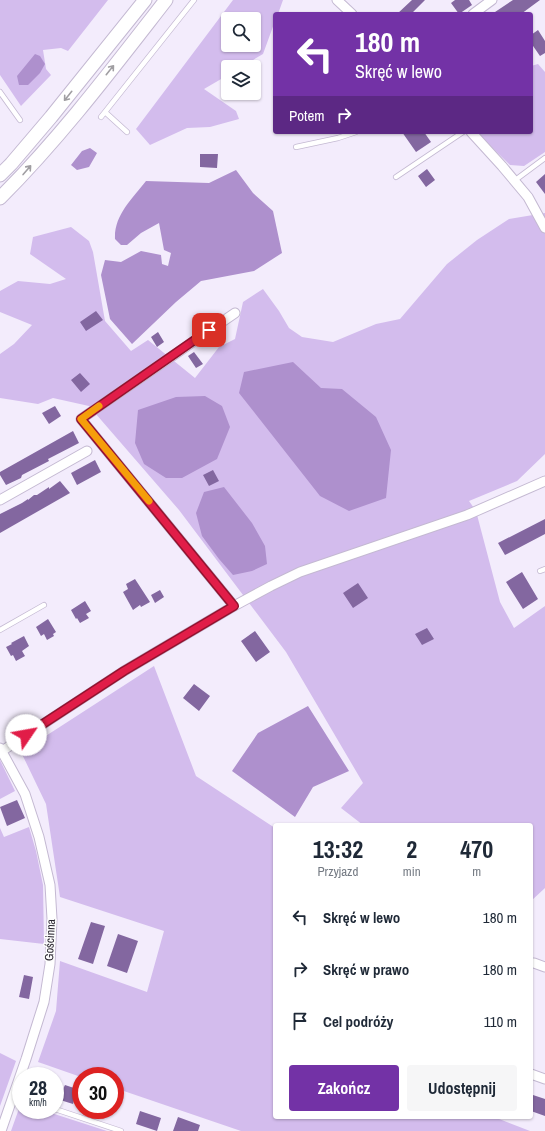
<!DOCTYPE html>
<html lang="pl">
<meta charset="utf-8">
<style>
:root{--surface:#fff;--page:#f6f6f7;--text:#1f2937;--muted:#747a83;--accent:#7332a6}
body{margin:0;font-family:"Archivo Narrow",sans-serif;background:var(--page);color:var(--text);height:100vh;display:flex;flex-direction:column;font-size:15px;white-space:nowrap}
*{box-sizing:border-box;margin:0}
p{font-size:13px;color:var(--muted)}
.icon{flex:none;width:22px;height:22px;fill:none;stroke:currentColor;stroke-width:2;stroke-linecap:round;stroke-linejoin:round}
.map{position:relative;flex:1;overflow:hidden}
.details{position:absolute;left:273px;top:823px;width:260px;height:296px;display:flex;flex-direction:column;background:var(--surface);border-radius:4px;box-shadow:0 1px 3px #0004}
.details>*{flex:none}
.hud{position:absolute;left:273px;top:12px;width:260px;height:122px;border-radius:4px;box-shadow:0 1px 3px #0004;background:#7332a6;color:#fff;overflow:hidden}
.fabs{position:absolute;left:221px;top:12px;display:grid;gap:8px}
.fabs a{display:grid;place-items:center;width:40px;height:40px;border-radius:4px;background:var(--surface);box-shadow:0 1px 3px #0004;font-size:20px}
.speed{position:absolute;left:12px;top:1067px;display:flex;gap:8px;font-size:20px;font-weight:700;text-align:center}
.speed>*{display:grid;place-content:center;width:52px;height:52px;border-radius:50%;background:var(--surface);box-shadow:0 1px 3px #0004;line-height:1}
.speed small{font-size:10px;font-weight:400}
.speed .limit{border:6px solid #d22;background:#fff;color:#111}
.pin{position:absolute;display:grid;place-items:center;width:34px;height:34px;color:#fff;margin:-17px;border-radius:8px;box-shadow:0 2px 6px #0006}
.me{position:absolute;width:44px;margin:-22px;rotate:57deg;stroke-linejoin:round;filter:drop-shadow(0 0 3px #0008)}
.turn{display:flex;align-items:center;gap:14px;height:84px;padding:0 16px;font-size:18px}
.turn .icon{width:52px;height:52px;stroke-width:2.5}
.turn b{display:block;font-size:28px;line-height:34px}
.then{display:flex;align-items:center;height:38px;padding:0 16px;background:#0003;gap:8px;font-size:15px}
.eta{display:flex;justify-content:space-evenly;align-items:center;height:68px;text-align:center}
.eta b{font-size:24px;font-weight:700;line-height:28px}
.cta{display:flex;gap:8px;margin-top:auto;padding:8px 16px}
.cta a{flex:1;height:46px;border-radius:4px;background:var(--accent);color:#fff;font-size:16px;font-weight:700;line-height:46px;text-align:center}
.cta a+a{background:var(--page);color:var(--text)}
ul{padding:0;list-style:none}
li{display:flex;align-items:center;gap:12px;height:52px;padding:0 16px}
li div{flex:1}
li b{display:block;font-size:15px}
li em{font-style:normal}
.map>svg:first-child{display:block}
</style>
<div class="map">
<svg width="545" height="1131" viewBox="0 0 545 1131">
<rect width="100%" height="100%" fill="#f3ecfc"/>
<path fill="#d3bced" fill-rule="evenodd" d="M 0,0 L 108,0 L 68,51 L 61,48 L 43,50 L 46,69 L 51,75 L 21,106 L 0,75 Z
M 233,0 L 283,0 L 278,14 L 275,14 L 275,21 L 263,54 L 241,67 L 228,67 L 228,75 L 204,89 L 236,111 L 239,119 L 210,127 L 187,128 L 150,145 L 136,129 ZM 228,19 L 254,19 L 254,45 L 228,45 Z
M 538,64 L 545,72 L 545,152 L 524,166 L 510,165 L 476,132 L 531,132 L 531,66 Z
M 545,213 L 545,454 L 517,481 L 469,501 L 476,511 L 500,602 L 514,628 L 545,606 L 545,888 L 531,901 L 531,825 L 363,825 L 341,808 L 363,783 L 286,652 L 179,510 L 89,406 L 53,398 L 38,404 L 0,398 L 0,354 L 14,344 L 32,325 L 0,312 L 0,291 L 18,281 L 50,284 L 66,279 L 30,254 L 33,237 L 71,227 L 89,241 L 93,252 L 105,321 L 131,351 L 148,340 L 195,378 L 219,347 L 235,339 L 243,302 L 263,289 L 279,311 L 289,328 L 302,337 L 333,342 L 376,324 L 400,319 L 447,264 L 477,240 L 509,219 Z
M 154,666 L 196,776 L 275,828 L 275,1117 L 494,1117 L 530,1131 L 241,1131 L 115,1088 L 115,1076 L 81,1077 L 38,1062 L 56,1011 L 60,961 L 147,992 L 164,931 L 60,897 L 46,804 L 21,752 Z
M 0,760 L 15,791 L 0,799 Z
M 29,827 L 36,851 L 43,885 L 44,944 L 0,939 L 0,828 L 4,837 Z
M 0,1053 L 16,1061 L 0,1106 Z
M 21,1103 L 21,1110 L 42,1110 L 107,1131 L 11,1131 Z"/>
<path fill="#ae90cd" d="M 35,54 L 40,56 L 45,64 L 40,73 L 28,85 L 19,85 L 17,76 Z
M 90,148 L 97,153 L 89,167 L 77,170 L 71,165 L 82,151 Z
M 236,170 L 253,193 L 273,211 L 282,253 L 254,271 L 201,281 L 176,302 L 132,344 L 110,319 L 101,275 L 105,260 L 121,262 L 141,251 L 161,255 L 162,264 L 168,266 L 171,253 L 164,250 L 159,223 L 141,233 L 127,245 L 121,245 L 115,239 C 114,215 132,199 146,181 L 209,183 Z
M 293,362 L 321,388 L 342,389 L 376,417 L 391,450 L 386,498 L 349,511 L 320,496 L 239,393 L 244,372 Z
M 205,396 L 222,406 L 230,427 L 217,459 L 182,478 L 166,478 L 144,464 L 135,443 L 138,410 L 176,397 Z
M 224,487 L 252,523 L 265,546 L 267,564 L 252,571 L 233,575 L 219,559 L 202,536 L 196,513 L 204,492 Z
M 308,706 L 349,771 L 313,787 L 295,817 L 232,771 L 258,733 Z"/>
<path fill="#8367a0" d="M 412,0 L 425,0 L 411,14 L 397,14 Z
M 455,0 L 469,0 L 472,5 L 459,14 L 451,3 Z
M 513,0 L 540,0 L 521,14 L 492,14 Z
M 538,30 L 545,41 L 545,53 L 540,56 L 531,43 L 531,35 Z
M 402,132 L 424,132 L 431,142 L 416,152 Z
M 200,154 L 218,154 L 217,168 L 200,167 Z
M 427,169 L 435,180 L 426,187 L 418,176 Z
M 545,174 L 545,194 L 536,182 Z
M 96,311 L 103,320 L 86,331 L 80,322 Z
M 158,332 L 164,342 L 157,347 L 151,337 Z
M 194,352 L 203,364 L 196,368 L 188,356 Z
M 80,373 L 90,384 L 81,392 L 71,380 Z
M 55,406 L 61,416 L 49,424 L 42,413 Z
M 73,431 L 79,443 L 48,459 L 49,461 L 22,475 L 21,478 L 6,485 L 0,475 L 0,472 Z
M 95,460 L 101,472 L 77,485 L 71,473 Z
M 213,470 L 219,481 L 209,486 L 203,475 Z
M 60,481 L 70,493 L 0,533 L 0,514 L 22,503 L 28,499 L 28,500 L 34,495 L 37,495 L 49,487 L 49,489 Z
M 545,519 L 545,534 L 505,555 L 498,543 Z
M 522,572 L 538,599 L 523,609 L 506,582 Z
M 135,579 L 150,602 L 141,607 L 140,605 L 133,610 L 123,592 L 128,589 L 126,584 Z
M 358,583 L 368,598 L 353,608 L 343,593 Z
M 160,590 L 164,597 L 155,603 L 151,595 Z
M 85,601 L 91,611 L 86,614 L 89,618 L 80,623 L 77,618 L 76,619 L 71,610 Z
M 48,619 L 56,632 L 53,634 L 54,636 L 47,640 L 44,634 L 41,636 L 36,627 Z
M 427,628 L 434,639 L 422,645 L 415,634 Z
M 255,631 L 270,652 L 256,662 L 241,641 Z
M 24,636 L 29,646 L 22,651 L 25,656 L 16,661 L 13,655 L 11,656 L 6,647 L 12,644 L 11,643 Z
M 194,684 L 210,696 L 199,711 L 183,698 Z
M 17,800 L 25,818 L 7,826 L 0,807 Z
M 91,922 L 105,926 L 93,964 L 78,959 Z
M 118,934 L 138,941 L 127,973 L 107,966 Z
M 24,975 L 33,977 L 29,999 L 19,997 Z
M 65,1085 L 74,1088 L 73,1092 L 76,1093 L 73,1104 L 57,1099 L 61,1088 L 63,1089 Z
M 533,1095 L 545,1099 L 545,1116 L 531,1111 L 531,1101 Z
M 140,1111 L 161,1118 L 157,1131 L 136,1124 Z
M 178,1117 L 200,1125 L 198,1131 L 173,1131 Z"/>
<g fill="none" stroke-linecap="round" stroke-linejoin="round">
<defs>
<path id="service" d="M 0,92 L 20,120
M 105,112 L 127,132
M 101,117 L 194,0
M 296,147 L 338,138 L 356,132
M 396,177 L 463,132
M 514,181 L 545,158
M 540,571 L 545,569
M 0,630 L 44,605
M 55,1109 L 121,1131"/>
<path id="minor" d="M 337,0 L 352,14
M 473,14 L 492,0
M 471,132 L 502,166 L 528,197 L 545,228
M 0,500 L 87,451
M 234,606 L 81,419 L 235,313
M 0,748 L 25,794 L 39,837 L 50,885 L 52,919 L 50,964 L 44,1002 L 26,1059 L 1,1131
M 2,751 L 124,671 L 234,606 L 271,586 L 300,572 L 467,515 L 545,481
M 531,963 L 534,963 L 545,967
M 531,1074 L 545,1079"/>
<path id="secondary" d="M 0,175 L 11,164 L 51,117 L 145,0
M 0,198 C 61,137 113,68 166,0"/>
</defs>
<use href="#service" stroke="#c4b9d2" stroke-width="6"/>
<use href="#minor" stroke="#c4b9d2" stroke-width="11"/>
<use href="#secondary" stroke="#c4b9d2" stroke-width="15"/>
<use href="#service" stroke="#fff" stroke-width="4.5"/>
<use href="#minor" stroke="#fff" stroke-width="9"/>
<use href="#secondary" stroke="#fff" stroke-width="13"/>
</g>
<defs><path id="oneway-shaft" d="M-6 0H5M1.5-3L5.5 0L1.5 3" fill="none" stroke-width="1.6" stroke-linecap="round" stroke-linejoin="round"/></defs>
<g stroke="#a09ea2">
<use href="#oneway-shaft" transform="translate(110 70) rotate(-51)"/>
<use href="#oneway-shaft" transform="translate(68 96) rotate(129)"/>
<use href="#oneway-shaft" transform="translate(27 170) rotate(-49)"/>
</g>
<g fill="none" stroke-linecap="round" stroke-linejoin="round">
<defs>
<path id="route" d="M 26,735 L 124,671 L 234,606 L 81,419 L 209,330"/>
</defs>
<use href="#route" stroke="#92132f" stroke-width="10"/>
<use href="#route" stroke="#e11d48" stroke-width="7"/>
<path stroke="#f59e0b" stroke-width="7" d="M 99,406 L 81,419 L 149,501"/>
</g>
<g text-anchor="middle" dominant-baseline="central" stroke-width="3" stroke-linejoin="round" paint-order="stroke">
<g font-size="12" fill="#2b2731" stroke="#fdfdfd">
<text transform="translate(50 940) rotate(-87)">Gościnna</text>
</g>
</g>
</svg>
<div class="fabs">
<a><svg class="icon" aria-label="search" viewBox="0 0 24 24"><circle cx="10" cy="10" r="6"/><path d="M15 15l6 6"/></svg></a>
<a><svg class="icon" aria-label="layers" viewBox="0 0 24 24"><path d="M12 4l9 5-9 5-9-5zM3 14l9 5 9-5"/></svg></a>
</div>
<div class="speed"><div>28<small>km/h</small></div><div class="limit">30</div></div>
<div class="pin" style="left:209px;top:330px;background:#d93025"><svg class="icon" aria-label="arrive" viewBox="0 0 24 24"><path d="M6 21V4h12l-3 4 3 4H6"/></svg></div>
<svg class="me" style="left:26px;top:735px" viewBox="-20 -20 40 40"><circle r="19" fill="#fff"/><path d="M0-13L10 11 0 6-10 11z" fill="#e11d48"/></svg>
<div class="hud">
<div class="turn"><svg class="icon" aria-label="left" viewBox="0 0 24 24"><path d="M17 20v-9H6M10 6l-5 5 5 5"/></svg><div><b>180 m</b>Skręć w lewo</div></div>
<div class="then">Potem<svg class="icon" aria-label="right" viewBox="0 0 24 24"><path d="M7 20v-9h11M14 6l5 5-5 5"/></svg></div>
</div>
<section class="details">
<div class="eta">
<div><b>13:32</b><p>Przyjazd</p></div>
<div><b>2</b><p>min</p></div>
<div><b>470</b><p>m</p></div>
</div>
<ul>
<li><svg class="icon" aria-label="left" viewBox="0 0 24 24"><path d="M17 20v-9H6M10 6l-5 5 5 5"/></svg><div><b>Skręć w lewo</b></div><em>180 m</em></li>
<li><svg class="icon" aria-label="right" viewBox="0 0 24 24"><path d="M7 20v-9h11M14 6l5 5-5 5"/></svg><div><b>Skręć w prawo</b></div><em>180 m</em></li>
<li><svg class="icon" aria-label="arrive" viewBox="0 0 24 24"><path d="M6 21V4h12l-3 4 3 4H6"/></svg><div><b>Cel podróży</b></div><em>110 m</em></li>
</ul>
<div class="cta"><a>Zakończ</a><a>Udostępnij</a></div>
</section>
</div>
